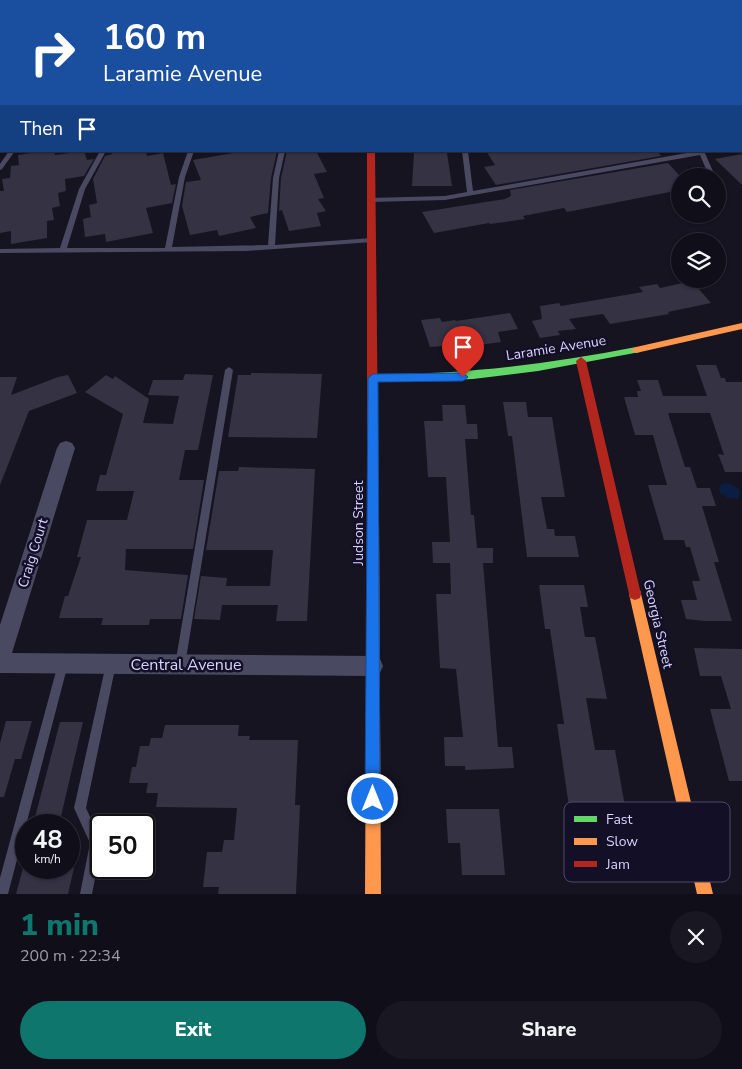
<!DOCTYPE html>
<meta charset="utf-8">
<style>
:root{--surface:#100f19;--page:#191822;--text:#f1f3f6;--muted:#9c9ca2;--line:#302f38;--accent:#0f766e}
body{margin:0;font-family:"Nunito Sans",sans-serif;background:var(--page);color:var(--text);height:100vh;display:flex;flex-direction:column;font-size:19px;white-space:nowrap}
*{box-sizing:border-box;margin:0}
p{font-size:16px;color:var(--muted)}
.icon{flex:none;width:28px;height:28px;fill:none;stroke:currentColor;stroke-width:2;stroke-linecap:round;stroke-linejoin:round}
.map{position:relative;height:894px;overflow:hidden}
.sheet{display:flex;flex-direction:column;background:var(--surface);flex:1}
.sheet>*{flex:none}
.top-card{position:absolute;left:0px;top:0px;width:742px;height:152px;box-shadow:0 1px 4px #0004,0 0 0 1px var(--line);background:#1a4fa0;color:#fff;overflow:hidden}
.fabs{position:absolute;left:671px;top:168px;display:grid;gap:10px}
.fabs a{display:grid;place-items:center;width:55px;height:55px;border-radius:50%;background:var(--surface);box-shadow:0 1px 4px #0004,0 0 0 1px var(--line);font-size:25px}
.speed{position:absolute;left:15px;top:814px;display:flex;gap:10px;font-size:25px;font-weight:700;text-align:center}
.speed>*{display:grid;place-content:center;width:65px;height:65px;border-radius:50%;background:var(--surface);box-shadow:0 1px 4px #0004,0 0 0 1px var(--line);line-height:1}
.speed small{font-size:12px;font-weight:400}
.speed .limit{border:2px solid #111;border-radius:8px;background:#fff;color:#111}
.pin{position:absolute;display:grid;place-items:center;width:42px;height:42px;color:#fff;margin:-51px -21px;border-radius:50% 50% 50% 0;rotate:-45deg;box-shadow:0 0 5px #0007}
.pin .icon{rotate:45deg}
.me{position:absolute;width:55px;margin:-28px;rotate:0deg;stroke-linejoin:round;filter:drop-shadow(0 0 4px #0008)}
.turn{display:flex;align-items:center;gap:18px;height:105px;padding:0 20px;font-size:22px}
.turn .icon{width:65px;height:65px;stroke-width:2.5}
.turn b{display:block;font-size:35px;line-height:42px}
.then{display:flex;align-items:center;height:48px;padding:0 20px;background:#0003;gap:10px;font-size:19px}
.round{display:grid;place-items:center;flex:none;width:52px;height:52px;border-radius:26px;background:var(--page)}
.summary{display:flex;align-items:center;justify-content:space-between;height:85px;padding:0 20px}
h1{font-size:30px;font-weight:800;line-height:38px;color:var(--accent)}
.button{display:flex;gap:10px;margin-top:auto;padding:10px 20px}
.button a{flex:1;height:58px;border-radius:30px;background:var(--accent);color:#fff;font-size:20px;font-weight:800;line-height:58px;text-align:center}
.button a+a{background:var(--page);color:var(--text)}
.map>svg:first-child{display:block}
</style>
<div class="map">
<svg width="742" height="894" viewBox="0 0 742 894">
<rect width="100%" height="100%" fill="#161421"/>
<path fill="#0b1e41" d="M 730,483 L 740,490 L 740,495 L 737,498 L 728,498 L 720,493 L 719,488 L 722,484 Z"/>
<path fill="#343243" d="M 45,151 L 54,151 L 55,155 L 84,151 L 87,160 L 94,159 L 84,176 L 65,179 L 66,191 L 58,193 L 60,206 L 52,208 L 54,220 L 47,221 L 47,238 L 11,244 L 11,231 L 0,233 L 0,191 L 4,191 L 2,179 L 10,178 L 11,166 L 19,165 L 18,155 Z
M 112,151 L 146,151 L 147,156 L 163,153 L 171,185 L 176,184 L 172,203 L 146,208 L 153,233 L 106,242 L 105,234 L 85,237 L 83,219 L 91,217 L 89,205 L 97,203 L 93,179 L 105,156 L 112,154 Z
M 245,151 L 277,151 L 271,178 L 268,213 L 250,217 L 256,228 L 219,236 L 217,230 L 190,235 L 182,206 L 186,182 L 201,180 L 193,160 Z
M 287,151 L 316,151 L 327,172 L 314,174 L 324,198 L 318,199 L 326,211 L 317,213 L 321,226 L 289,231 L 282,210 L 279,211 L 281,178 Z
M 486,151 L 657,151 L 661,156 L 496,185 L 484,167 L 495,165 Z
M 414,153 L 447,153 L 452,186 L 412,186 Z
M 742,154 L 742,185 L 715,159 Z
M 668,163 L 680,176 L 680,190 L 567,212 L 564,208 L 523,216 L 525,219 L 490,224 L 489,223 L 434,233 L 422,212 L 505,199 L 511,196 L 510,190 Z
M 692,281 L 711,303 L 668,312 L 669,314 L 610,324 L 603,314 L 569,319 L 576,329 L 558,331 L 560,335 L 540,338 L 532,321 L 542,319 L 540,306 L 559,303 L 561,306 L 643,292 L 639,287 L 657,284 L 660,288 Z
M 510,313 L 518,329 L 498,332 L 501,342 L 444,350 L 443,346 L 430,347 L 421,320 L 440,318 L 442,322 L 455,320 L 456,321 Z
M 696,365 L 716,365 L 721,378 L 725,378 L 726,382 L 742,382 L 742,472 L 725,472 L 718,454 L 724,455 L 710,413 L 668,413 L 685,467 L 690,467 L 697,488 L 710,488 L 716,506 L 702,506 L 719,562 L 714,562 L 732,621 L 704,621 L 686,619 L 681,600 L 697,600 L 692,581 L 700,581 L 690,547 L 686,547 L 684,540 L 664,540 L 648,485 L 667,485 L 653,435 L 635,435 L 624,397 L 638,397 L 637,391 L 641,391 L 637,380 L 658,380 L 663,396 L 707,396 Z
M 251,373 L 322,374 L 317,438 L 228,437 L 238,375 L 251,375 Z
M 185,374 L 213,375 L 198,450 L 185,450 L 179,480 L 204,480 L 193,549 L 126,549 L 125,570 L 188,575 L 181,619 L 150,619 L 149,625 L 101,625 L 103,618 L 59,618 L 65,596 L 68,596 L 81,557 L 77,557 L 87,520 L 127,520 L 134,491 L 96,491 L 100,475 L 106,475 L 123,414 L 85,392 L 106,375 L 113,379 L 115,376 L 149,399 L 143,423 L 173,424 L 179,396 L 148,395 L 153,380 L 183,380 Z
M 68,375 L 77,393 L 29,411 L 0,485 L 0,377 L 17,377 L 11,395 L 58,377 Z
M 503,402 L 526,402 L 528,417 L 552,417 L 565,497 L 541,497 L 547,529 L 554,529 L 555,536 L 575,536 L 579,557 L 527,557 L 512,436 L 508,436 Z
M 442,405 L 465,405 L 467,424 L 477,424 L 478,439 L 465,439 L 471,515 L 474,515 L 477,548 L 493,548 L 493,563 L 483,563 L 498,747 L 512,747 L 514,768 L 465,770 L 465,766 L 445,766 L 444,737 L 463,737 L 456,669 L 440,668 L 436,594 L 451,594 L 450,563 L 433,563 L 432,542 L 450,542 L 446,477 L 428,477 L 425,432 L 424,421 L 443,421 Z
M 239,467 L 315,469 L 307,621 L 276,621 L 278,605 L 222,605 L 220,620 L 194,619 L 201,576 L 227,578 L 226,586 L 270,586 L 273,550 L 206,550 L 219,471 L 238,471 Z
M 539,585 L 584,585 L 588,607 L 580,607 L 585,637 L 595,637 L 607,699 L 586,698 L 595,750 L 615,750 L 635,863 L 577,862 L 557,724 L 564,724 L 550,629 L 545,629 Z
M 694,648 L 742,649 L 742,781 L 729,781 L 710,709 L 731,709 L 721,676 L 700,676 Z
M 6,721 L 32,721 L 21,759 L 15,759 L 4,797 L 0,797 L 0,743 Z
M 60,722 L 83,722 L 59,825 L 33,825 Z
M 165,725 L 239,725 L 238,736 L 250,736 L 249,740 L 298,740 L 295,805 L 300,805 L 296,894 L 218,894 L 219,887 L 203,887 L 207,852 L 222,852 L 224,840 L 234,840 L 237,808 L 156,807 L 158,793 L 146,793 L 148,783 L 129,783 L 132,767 L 136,767 L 140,746 L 149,746 L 151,738 L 162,738 Z
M 446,809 L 499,809 L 505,875 L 462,875 L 460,843 L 448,843 Z
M 23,868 L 74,868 L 68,894 L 16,894 Z"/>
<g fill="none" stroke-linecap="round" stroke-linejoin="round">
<path fill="#4a4962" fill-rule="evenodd" d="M 232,0 L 236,0 L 236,1 L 232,1 Z
M 0,15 L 1,15 L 1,19 L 0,19 Z
M 0,65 L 1,65 L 1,69 L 0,69 Z
M 9,151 L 15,151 L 2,169 L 0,170 L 0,164 Z
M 100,151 L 106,151 L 85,189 L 67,248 L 165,248 L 179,177 L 188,151 L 194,151 L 185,177 L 172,247 L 268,245 L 273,178 L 279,151 L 285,151 L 279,178 L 275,245 L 372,238 L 375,240 L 372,242 L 246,251 L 0,253 L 0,249 L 60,248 L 79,189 Z
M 462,151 L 468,151 L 473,191 L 698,151 L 704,151 L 715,176 L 709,176 L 700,155 L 445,200 L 371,202 L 368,200 L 371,198 L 445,196 L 467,192 Z
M 229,367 L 233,370 L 185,665 L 184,669 L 180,670 L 176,669 L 175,665 L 225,370 Z
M 63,659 L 67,660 L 68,664 L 8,894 L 0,894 L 0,878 L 58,664 L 59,660 Z
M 111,659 L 115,660 L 116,664 L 86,808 L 101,841 L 101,848 L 92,894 L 80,894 L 90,843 L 74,808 L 106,664 L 107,660 Z"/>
<path fill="#4a4962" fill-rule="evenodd" d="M 493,0 L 503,0 L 503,1 L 493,1 Z
M 615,0 L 625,0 L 625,1 L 615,1 Z
M 733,0 L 742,0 L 742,3 L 741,1 Z
M 741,50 L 742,50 L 742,57 L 741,57 Z
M 0,103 L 1,103 L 1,109 L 0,109 Z
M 66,441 L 72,443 L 75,448 L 12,653 L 372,656 L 380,659 L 383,666 L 380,673 L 372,676 L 0,673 L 0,625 L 57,448 L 60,443 Z"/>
<path fill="#63d668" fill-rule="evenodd" d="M 636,347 L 641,350 L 640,352 L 538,371 L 473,379 L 407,382 L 373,382 L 368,378 L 373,374 C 462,375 549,364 636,347 Z"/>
<path fill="#ff974d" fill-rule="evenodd" d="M 367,0 L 373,0 L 373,1 L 367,1 Z
M 742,323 L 742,329 L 636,353 L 631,350 L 636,347 Z
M 373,518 L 377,519 L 379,523 L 381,894 L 365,894 L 367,523 L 369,519 Z
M 635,588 L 640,590 L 641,594 L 713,894 L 697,894 L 629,594 L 630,590 Z"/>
<path fill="#b3261e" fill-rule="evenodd" d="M 367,151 L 375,151 L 379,523 L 377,527 L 373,528 L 369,527 L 367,523 Z
M 581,357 L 586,361 L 641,594 L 640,598 L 635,600 L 630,598 L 629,594 L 576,361 Z"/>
</g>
<path fill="#1a73e8" stroke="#114b97" d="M 463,373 L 468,377 L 463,381 L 378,382 L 380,799 L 378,805 L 373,807 L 367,805 L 365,799 L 368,378 L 373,374 Z"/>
<g text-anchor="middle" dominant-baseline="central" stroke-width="5" stroke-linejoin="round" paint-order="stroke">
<g font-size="14" fill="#d9d4ff" stroke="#130f26">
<text transform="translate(556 348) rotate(-9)">Laramie Avenue</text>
<text transform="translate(358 523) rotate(-90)">Judson Street</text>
<text transform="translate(33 553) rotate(-73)">Craig Court</text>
<text transform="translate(658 624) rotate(77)">Georgia Street</text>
</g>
<g font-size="16" fill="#d9d4ff" stroke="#130f26">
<text x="186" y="665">Central Avenue</text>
</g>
</g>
<rect x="564" y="802" width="166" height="80" rx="8" fill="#130f26" stroke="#4e4a67" stroke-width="1"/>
<rect x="574" y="816" width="23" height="6" fill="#63d668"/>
<rect x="574" y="838" width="23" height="7" fill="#ff974d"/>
<rect x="574" y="861" width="23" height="6" fill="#b3261e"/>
<g font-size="14" fill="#d9d4ff">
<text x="606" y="824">Fast</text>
<text x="606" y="846">Slow</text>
<text x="606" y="869">Jam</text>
</g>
</svg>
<div class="fabs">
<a><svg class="icon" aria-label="search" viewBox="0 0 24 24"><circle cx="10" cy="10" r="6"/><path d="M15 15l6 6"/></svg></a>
<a><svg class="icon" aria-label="layers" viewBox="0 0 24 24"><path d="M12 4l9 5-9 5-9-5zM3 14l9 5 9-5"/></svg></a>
</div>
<div class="speed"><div>48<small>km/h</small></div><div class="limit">50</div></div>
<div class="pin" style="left:463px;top:377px;background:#d93025"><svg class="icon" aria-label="arrive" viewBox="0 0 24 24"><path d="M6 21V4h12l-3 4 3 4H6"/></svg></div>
<svg class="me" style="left:373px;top:799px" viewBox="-20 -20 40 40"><circle r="17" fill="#1a73e8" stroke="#fff" stroke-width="3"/><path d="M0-11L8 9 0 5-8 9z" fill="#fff"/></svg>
<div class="top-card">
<div class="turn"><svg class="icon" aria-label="right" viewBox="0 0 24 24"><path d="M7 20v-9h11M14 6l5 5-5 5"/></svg><div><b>160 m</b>Laramie Avenue</div></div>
<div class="then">Then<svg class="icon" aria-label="arrive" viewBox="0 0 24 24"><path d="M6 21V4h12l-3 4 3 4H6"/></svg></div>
</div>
</div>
<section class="sheet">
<div class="summary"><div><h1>1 min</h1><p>200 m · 22:34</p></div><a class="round"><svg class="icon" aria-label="close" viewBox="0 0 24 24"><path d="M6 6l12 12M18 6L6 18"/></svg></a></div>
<div class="button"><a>Exit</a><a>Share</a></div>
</section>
